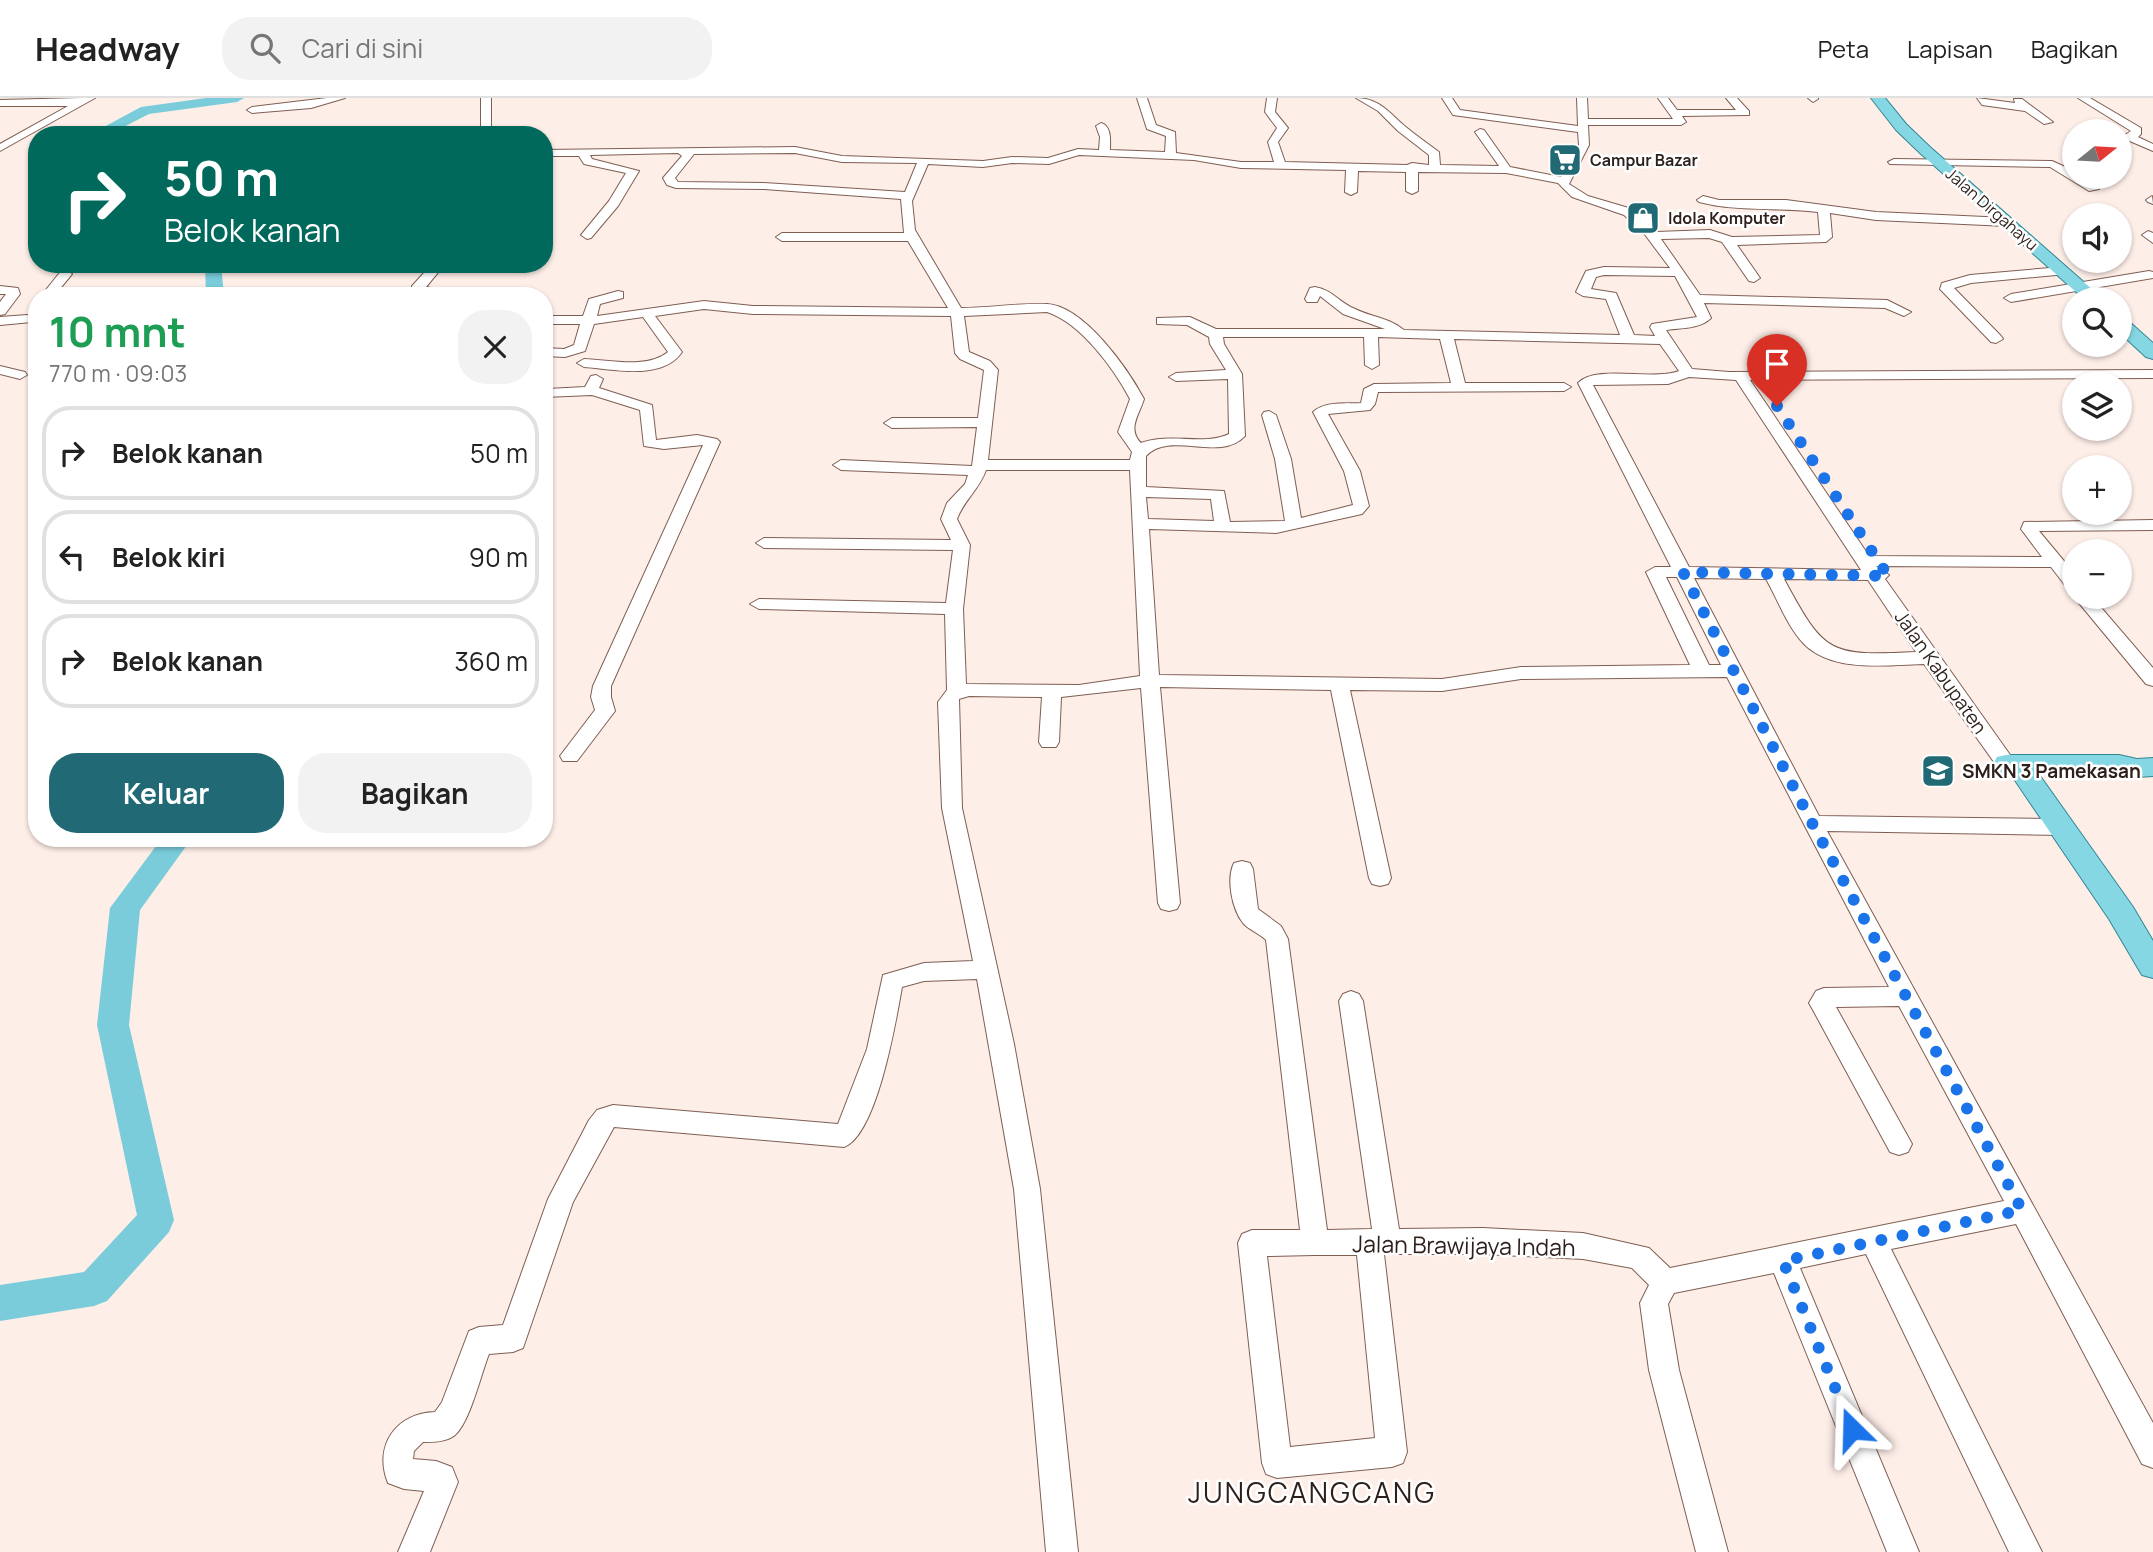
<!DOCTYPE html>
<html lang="id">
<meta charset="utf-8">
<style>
:root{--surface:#fff;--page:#f2f2f2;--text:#222;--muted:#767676;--line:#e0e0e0;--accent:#216a75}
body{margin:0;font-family:Manrope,sans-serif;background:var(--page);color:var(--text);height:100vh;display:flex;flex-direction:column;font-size:26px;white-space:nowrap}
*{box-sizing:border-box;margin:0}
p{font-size:23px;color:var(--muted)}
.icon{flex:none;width:38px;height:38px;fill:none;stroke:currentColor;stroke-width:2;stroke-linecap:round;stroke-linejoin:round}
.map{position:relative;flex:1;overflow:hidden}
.drawer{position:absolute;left:28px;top:189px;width:525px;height:560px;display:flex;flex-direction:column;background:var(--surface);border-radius:28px;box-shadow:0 2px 5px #0004}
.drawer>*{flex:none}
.guide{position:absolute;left:28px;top:28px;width:525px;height:147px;border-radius:28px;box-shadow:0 2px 5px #0004;background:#00695c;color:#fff;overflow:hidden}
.needle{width:46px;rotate:72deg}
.controls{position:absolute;left:2062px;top:21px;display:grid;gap:14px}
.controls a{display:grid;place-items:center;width:70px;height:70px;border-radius:50%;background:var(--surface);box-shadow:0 2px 5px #0004;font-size:35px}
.pin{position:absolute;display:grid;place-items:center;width:60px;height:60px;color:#fff;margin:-72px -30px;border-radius:50% 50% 50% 0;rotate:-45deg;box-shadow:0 0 7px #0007}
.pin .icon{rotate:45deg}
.me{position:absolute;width:77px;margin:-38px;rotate:338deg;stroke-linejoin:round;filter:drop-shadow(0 0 5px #0008)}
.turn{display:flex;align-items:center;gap:24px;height:147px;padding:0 21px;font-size:32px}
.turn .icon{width:91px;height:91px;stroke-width:2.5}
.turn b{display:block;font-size:49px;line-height:60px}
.round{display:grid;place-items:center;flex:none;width:74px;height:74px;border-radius:28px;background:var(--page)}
.head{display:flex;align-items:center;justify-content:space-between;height:119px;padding:0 21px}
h1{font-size:42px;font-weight:700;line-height:52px;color:#1e9e55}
.cta{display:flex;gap:14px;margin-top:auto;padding:14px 21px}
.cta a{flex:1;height:80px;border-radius:28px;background:var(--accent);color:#fff;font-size:28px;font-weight:700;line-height:80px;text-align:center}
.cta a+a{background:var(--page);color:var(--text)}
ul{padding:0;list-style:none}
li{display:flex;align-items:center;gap:21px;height:94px;margin:0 14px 10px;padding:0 7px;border:4px solid var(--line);border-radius:28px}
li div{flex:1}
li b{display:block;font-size:26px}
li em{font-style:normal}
header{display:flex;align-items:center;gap:42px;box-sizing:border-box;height:98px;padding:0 35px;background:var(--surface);border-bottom:2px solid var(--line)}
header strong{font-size:33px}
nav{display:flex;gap:38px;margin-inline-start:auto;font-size:24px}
.search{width:490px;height:63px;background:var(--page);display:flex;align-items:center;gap:18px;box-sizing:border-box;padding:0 24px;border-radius:28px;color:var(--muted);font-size:26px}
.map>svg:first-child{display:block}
</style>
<header>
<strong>Headway</strong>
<div class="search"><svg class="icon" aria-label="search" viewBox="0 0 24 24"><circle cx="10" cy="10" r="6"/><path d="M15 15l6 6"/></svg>Cari di sini</div>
<nav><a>Peta</a><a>Lapisan</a><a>Bagikan</a></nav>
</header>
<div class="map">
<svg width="2153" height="1454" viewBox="0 0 2153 1454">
<rect width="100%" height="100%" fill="#feeee8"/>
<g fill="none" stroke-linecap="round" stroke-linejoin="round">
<path fill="#7accdb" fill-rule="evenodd" d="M 206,0 L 244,0 L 237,4 L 149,16 L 108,37 L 89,37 L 141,9 Z
M 205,166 L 221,166 L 224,198 L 206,198 Z
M 162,740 L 192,740 L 140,812 L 129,927 L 174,1122 L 169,1134 L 107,1203 L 94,1208 L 0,1223 L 0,1187 L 84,1174 L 137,1117 L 97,927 L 110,810 Z"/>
<defs>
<path id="minor" d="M 82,0 L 95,0 L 0,53 L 0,46 L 68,8 L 0,8 L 0,2 Z
M 327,0 L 345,0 L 311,10 L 252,15 L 247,12 L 252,9 Z
M 481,0 L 491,0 L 491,37 L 481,37 Z
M 1137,0 L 1147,0 L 1156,27 L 1175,34 L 1176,55 L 1241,64 L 1274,64 L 1268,44 L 1277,30 L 1265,14 L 1267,0 L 1277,0 L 1275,14 L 1288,30 L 1278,44 L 1285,64 L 1407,67 L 1412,65 L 1429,67 L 1429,57 L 1398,33 L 1378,13 L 1356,0 C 1380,0 1390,16 1407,30 C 1417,38 1428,46 1439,54 L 1440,67 L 1499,68 L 1475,34 L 1480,31 L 1484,32 L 1510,69 L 1561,79 L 1579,47 L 1578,34 L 1453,17 L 1442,0 L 1452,0 L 1460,12 L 1578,28 L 1577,0 L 1587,0 L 1588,21 L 1673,21 L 1658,0 L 1668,0 L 1677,12 L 1736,12 L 1726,0 L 1737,0 L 1749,13 L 1749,17 L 1682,18 L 1686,24 L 1681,27 L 1588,27 L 1589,47 L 1569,86 L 1588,98 L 1632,111 L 1656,134 L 1710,132 L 1732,139 L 1820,137 L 1818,114 C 1779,109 1737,114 1699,104 L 1697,102 L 1703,98 L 1719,102 L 1786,102 L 1876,114 L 2007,120 L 2013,124 L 2007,128 L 1876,122 L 1830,115 L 1832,139 L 1826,144 L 1737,147 L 1760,180 L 1754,184 L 1749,183 L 1722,144 L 1709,140 L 1661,141 L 1700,197 L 1887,202 L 1911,214 L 1904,218 L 1885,210 L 1704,205 L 1711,220 C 1700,231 1681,230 1666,232 L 1692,271 L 1729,274 L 2153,272 L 2153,280 L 1750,282 L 1869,458 L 2042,459 L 2021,431 L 2024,424 L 2153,422 L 2153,432 L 2039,433 L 2074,475 L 2074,492 L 2068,491 L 2051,469 L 1876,468 L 1889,477 L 1885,481 L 2013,661 L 2016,666 L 2013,671 L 1999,671 L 1924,566 C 1887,567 1833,575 1804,546 C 1787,528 1778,502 1766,481 L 1694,480 L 1819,718 L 2061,721 L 2068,724 L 2072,729 L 2068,734 L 2061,737 L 1827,733 L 2153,1325 L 2153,1370 L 2142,1366 L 2016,1126 L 1891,1151 L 2042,1454 L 2009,1454 L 1866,1156 L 1800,1170 L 1919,1454 L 1887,1454 L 1774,1175 L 1674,1195 L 1668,1206 L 1679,1272 L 1728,1454 L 1696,1454 L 1649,1272 L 1640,1205 L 1649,1187 L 1632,1170 L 1583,1161 L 1483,1156 L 1384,1156 L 1407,1354 L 1403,1365 L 1392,1369 L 1277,1380 L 1266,1376 L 1262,1365 L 1238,1145 L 1242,1136 L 1252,1132 L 1300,1132 L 1266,842 C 1259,835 1249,832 1243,825 C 1232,811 1226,781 1234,765 L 1242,763 L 1250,765 L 1253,771 L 1258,811 L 1281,828 L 1288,841 L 1327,1132 L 1372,1131 L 1339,903 L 1343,896 L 1351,893 L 1359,896 L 1363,903 L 1399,1131 L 1483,1130 L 1583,1135 L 1649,1150 L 1670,1170 L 2004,1103 L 1899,908 L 1836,909 L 1912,1046 L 1908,1054 L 1899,1057 L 1890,1054 L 1813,912 L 1809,905 L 1816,893 L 1824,890 L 1889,889 L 1727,579 L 1521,581 L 1442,593 L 1350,592 L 1391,780 L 1388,786 L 1380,788 L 1372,786 L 1369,780 L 1331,592 L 1160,589 L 1180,805 L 1177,811 L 1169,813 L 1161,811 L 1158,805 L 1141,590 L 1061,599 L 1059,644 L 1056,649 L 1042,649 L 1039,644 L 1042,599 L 969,598 L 959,601 L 962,710 L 1014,946 L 1040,1091 L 1078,1454 L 1046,1454 L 1014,1091 L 977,881 L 924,883 L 902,889 C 896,923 877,1037 844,1049 L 614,1029 L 573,1104 L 523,1250 L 513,1254 L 489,1256 C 481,1276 470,1324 455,1337 C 447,1344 433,1344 423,1344 L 414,1353 L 413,1361 L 436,1363 L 452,1369 L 458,1384 L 430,1454 L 398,1454 L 424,1393 L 404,1391 L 388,1385 C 373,1348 396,1315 435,1314 L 442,1304 L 469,1233 L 479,1229 L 503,1227 L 548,1101 L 589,1022 L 597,1012 L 613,1007 L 838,1026 L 867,951 L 883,877 L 924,865 L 973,863 L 942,710 L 938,604 L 947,592 L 945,516 L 759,511 L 750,506 L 759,501 L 946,505 L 953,452 L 764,450 L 756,445 L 764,440 L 951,442 L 941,421 L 947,405 L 965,386 L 968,377 L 841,372 L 833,367 L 841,362 L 972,368 L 977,329 L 892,330 L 884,325 L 892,320 L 978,320 L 984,272 L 960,261 L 955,255 L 951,218 L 753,216 L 704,211 L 655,218 L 682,254 C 662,283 614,271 584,269 L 577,265 L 584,261 C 610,262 647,271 668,254 L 643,219 L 594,226 L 585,253 L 565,259 L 544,258 L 544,250 L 564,251 L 574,247 L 580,226 L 544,226 L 544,218 L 583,218 L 589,201 L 618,193 L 623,194 L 623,200 L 600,206 L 597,218 L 704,203 L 753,208 L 948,210 L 908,143 L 782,143 L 776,139 L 782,135 L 904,135 L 901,101 L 764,91 L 676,90 L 667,87 L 663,80 L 682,58 L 678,55 L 590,57 L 592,61 L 639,73 L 618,108 L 591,140 L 587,141 L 581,137 L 609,103 L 626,75 L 584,66 L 579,58 L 544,58 L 544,52 L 795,49 L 842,58 L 983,63 L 1012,59 L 1048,60 L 1078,51 L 1099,52 L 1100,39 L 1096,28 L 1101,25 C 1112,28 1110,43 1110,52 L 1165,54 L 1166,38 L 1147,31 ZM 795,55 L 842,64 L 917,65 L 905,94 L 764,85 L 678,84 L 675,80 L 694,56 ZM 1079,57 L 1194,62 L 1241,70 L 1346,72 L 1345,94 L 1351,97 L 1357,94 L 1358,73 L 1406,74 L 1406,93 L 1412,96 L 1418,93 L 1418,74 L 1506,75 L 1558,85 L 1572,99 L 1624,117 L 1643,134 L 1670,170 L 1604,169 L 1586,173 L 1576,194 L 1583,198 L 1606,201 L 1620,237 L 1404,232 C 1388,219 1370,219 1353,210 C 1338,203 1332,192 1315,189 L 1310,190 L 1305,201 L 1307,204 L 1317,204 L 1320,198 L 1343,216 L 1385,231 L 1216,231 L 1190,219 L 1157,220 L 1157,226 L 1187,227 L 1209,239 L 1210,246 L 1226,272 L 1176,275 L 1169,279 L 1176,283 L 1228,281 L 1229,336 C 1204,348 1170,334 1141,345 C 1127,331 1139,317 1144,301 C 1128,271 1084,208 1047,206 C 1019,205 989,210 961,210 L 915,132 L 912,103 L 928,66 L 983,69 L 1012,65 L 1049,66 ZM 1604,177 L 1675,178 L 1697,219 L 1652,226 L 1650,229 L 1655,238 L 1634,237 L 1616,195 L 1591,191 L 1596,179 ZM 1047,214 C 1081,225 1114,271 1130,301 L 1118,334 L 1132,354 L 1130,362 L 988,362 L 998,272 L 990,263 L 969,254 L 964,218 ZM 1223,239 L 1364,239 L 1365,267 L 1372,271 L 1379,267 L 1378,239 L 1440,241 L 1451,285 L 1374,286 L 1364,291 L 1361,305 C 1345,306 1325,303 1313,314 L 1344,373 L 1353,407 L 1301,420 L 1291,361 L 1276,317 L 1269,313 L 1264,314 L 1262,317 L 1275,361 L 1285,423 L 1230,424 L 1224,393 L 1146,389 L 1146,358 C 1170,332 1219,365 1245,338 L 1242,276 L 1224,246 ZM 1454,241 L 1660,246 L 1679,273 C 1652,283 1596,266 1578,285 L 1671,469 L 1655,469 L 1646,474 L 1690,567 L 1521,569 L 1442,581 L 1159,577 L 1149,431 L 1276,435 L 1362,416 L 1369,408 L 1360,373 L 1328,316 L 1370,312 L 1375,306 L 1378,294 L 1564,293 L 1571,289 L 1564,285 L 1465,285 ZM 1689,279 L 1736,282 L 1861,472 L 1689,469 L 1593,287 L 1668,286 ZM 1130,372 L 1140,578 L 1079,587 L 966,586 L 963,511 L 970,447 L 957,421 C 964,402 979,392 986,372 ZM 1146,399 L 1211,401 L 1214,423 L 1148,421 ZM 1666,479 L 1677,479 L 1721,567 L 1709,567 ZM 1784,481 L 1868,482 L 1916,554 C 1829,558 1825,557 1784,481 ZM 1314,1157 L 1357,1157 L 1375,1340 L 1290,1349 L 1267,1158 Z
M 1808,0 L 1818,0 L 1818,1 L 1813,4 Z
M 1977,0 L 2015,5 L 2014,1 L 2022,1 L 2053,24 L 2044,26 L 2025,13 L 1982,7 Z
M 2078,0 L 2090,0 L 2141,30 L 2141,36 L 2138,39 L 2153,46 L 2153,53 L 2125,41 L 2125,37 L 2131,33 Z
M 1894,61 L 2052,63 L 2074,73 L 2074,79 L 2083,79 L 2099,91 L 2089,93 L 2050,69 L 1890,66 L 1888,64 Z
M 2152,98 L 2153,106 L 2148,104 L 2146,102 Z
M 2148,133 L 2153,135 L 2153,145 L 2142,137 Z
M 432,166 L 445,166 L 426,189 L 441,192 L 443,198 L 412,194 L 412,188 Z
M 2062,169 L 2067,170 L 2067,176 L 1971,185 L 1954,190 L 2001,238 L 2003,241 L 1996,245 L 1991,244 L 1940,191 L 1942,185 L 1970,177 Z
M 66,172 L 72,176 L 54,198 L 41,198 L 61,173 Z
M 2149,173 L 2153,174 L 2153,180 L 2011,204 L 2004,200 L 2011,196 Z
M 0,188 L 18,190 L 20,196 L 5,216 L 0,217 L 0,204 L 6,196 L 0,196 Z
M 27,217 L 34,221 L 32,224 L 0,227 L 0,219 Z
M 0,268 L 25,274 L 27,277 L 20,281 L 0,276 Z
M 596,277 L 603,281 L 599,290 L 652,307 L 656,342 L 697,337 L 717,341 L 720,344 L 611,588 L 611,599 L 615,613 L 577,663 L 563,663 L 560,658 L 595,612 L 591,599 L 593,588 L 703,347 L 664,351 L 644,348 L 640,312 L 592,297 L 544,299 L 544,291 L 547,291 L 585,289 L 591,278 Z
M 2074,499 L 2092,499 L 2153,570 L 2153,588 L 2146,586 Z"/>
<path id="major" d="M 1871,0 L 1885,0 L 1906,26 L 1930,49 L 2103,201 L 2084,201 L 1920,55 L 1896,32 Z
M 2119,219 L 2125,220 L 2153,245 L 2153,261 L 2146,259 L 2119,234 Z
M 2006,657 L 2119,657 L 2137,661 L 2153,660 L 2153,678 L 2137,679 L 2119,675 L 2038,675 L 2133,809 L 2153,843 L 2153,880 L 2142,877 L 2109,821 L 2010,675 L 1997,673 L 1993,666 L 1997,659 Z"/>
</defs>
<use href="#minor" stroke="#7f5e52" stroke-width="2"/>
<use href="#major" stroke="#338692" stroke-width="2"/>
<use href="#minor" fill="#fff" fill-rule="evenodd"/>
<use href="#major" fill="#86d7e4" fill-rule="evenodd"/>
</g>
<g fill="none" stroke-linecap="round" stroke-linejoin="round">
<path stroke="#1a73e8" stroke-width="12" stroke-dasharray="0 21.6" d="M 1777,308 L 1888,478 L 1683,474 L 1812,725 L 2022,1112 L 1783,1163 L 1852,1331"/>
</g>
<defs>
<symbol id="supermarket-square" viewBox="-11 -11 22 22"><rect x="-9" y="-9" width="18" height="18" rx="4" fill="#216a75" stroke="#fff"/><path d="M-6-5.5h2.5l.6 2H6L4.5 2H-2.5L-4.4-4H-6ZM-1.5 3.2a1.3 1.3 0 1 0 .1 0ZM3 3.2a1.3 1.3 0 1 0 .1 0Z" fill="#fff"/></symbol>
<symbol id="shop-square" viewBox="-11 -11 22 22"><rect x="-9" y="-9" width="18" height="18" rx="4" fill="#216a75" stroke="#fff"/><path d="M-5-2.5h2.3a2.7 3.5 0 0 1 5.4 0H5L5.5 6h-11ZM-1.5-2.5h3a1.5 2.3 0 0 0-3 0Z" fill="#fff"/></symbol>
<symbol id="school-square" viewBox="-11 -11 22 22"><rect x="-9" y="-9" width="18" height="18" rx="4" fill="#216a75" stroke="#fff"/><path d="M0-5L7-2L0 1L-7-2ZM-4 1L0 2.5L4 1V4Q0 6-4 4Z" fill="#fff"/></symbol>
</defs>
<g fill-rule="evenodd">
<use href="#supermarket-square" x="1546" y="43" width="38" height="38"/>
<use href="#shop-square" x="1624" y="101" width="38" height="38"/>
<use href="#school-square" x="1919" y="654" width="38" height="38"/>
</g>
<g text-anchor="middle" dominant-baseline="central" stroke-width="5" stroke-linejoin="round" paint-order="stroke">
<g font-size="16" font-weight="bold" fill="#2d1f1a" stroke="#fff" text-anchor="start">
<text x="1590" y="62">Campur Bazar</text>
<text x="1668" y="120">Idola Komputer</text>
</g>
<g font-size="16" fill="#2d1f1a" stroke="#fff">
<text transform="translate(1992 111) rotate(41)">Jalan Dirgahayu</text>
</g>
<g font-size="19" fill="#2d1f1a" stroke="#fff">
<text transform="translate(1941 574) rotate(55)">Jalan Kabupaten</text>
</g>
<g font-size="19" font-weight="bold" fill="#2d1f1a" stroke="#fff" text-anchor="start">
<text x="1962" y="673">SMKN 3 Pamekasan</text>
</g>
<g font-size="23" fill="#2d1f1a" stroke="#fff">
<text transform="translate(1464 1147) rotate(1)">Jalan Brawijaya Indah</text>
</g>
<g font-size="28" letter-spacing="2" fill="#2d1f1a" stroke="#fff">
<text x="1312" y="1394">JUNGCANGCANG</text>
</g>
</g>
</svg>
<div class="controls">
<a><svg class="needle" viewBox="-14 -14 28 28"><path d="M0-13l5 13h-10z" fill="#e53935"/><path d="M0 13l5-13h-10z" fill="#767676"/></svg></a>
<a><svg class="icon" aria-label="sound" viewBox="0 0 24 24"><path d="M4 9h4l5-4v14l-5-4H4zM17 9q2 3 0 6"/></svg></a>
<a><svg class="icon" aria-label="search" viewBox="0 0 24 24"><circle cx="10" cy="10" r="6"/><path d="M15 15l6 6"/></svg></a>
<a><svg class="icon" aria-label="layers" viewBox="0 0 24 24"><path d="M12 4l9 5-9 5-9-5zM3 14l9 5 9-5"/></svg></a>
<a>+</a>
<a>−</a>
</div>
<div class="pin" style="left:1777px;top:308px;background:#d93025"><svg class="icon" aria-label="arrive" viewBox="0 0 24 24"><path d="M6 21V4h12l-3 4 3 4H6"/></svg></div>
<svg class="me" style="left:1852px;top:1331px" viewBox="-20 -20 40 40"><path d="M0-17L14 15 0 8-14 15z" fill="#1a73e8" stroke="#fff" stroke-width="4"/></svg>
<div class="guide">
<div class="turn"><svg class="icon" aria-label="right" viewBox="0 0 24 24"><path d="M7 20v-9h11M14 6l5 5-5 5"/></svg><div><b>50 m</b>Belok kanan</div></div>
</div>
<section class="drawer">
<div class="head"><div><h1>10 mnt</h1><p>770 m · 09:03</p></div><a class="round"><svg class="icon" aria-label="close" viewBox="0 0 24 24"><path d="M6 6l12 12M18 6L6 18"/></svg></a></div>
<ul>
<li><svg class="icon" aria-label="right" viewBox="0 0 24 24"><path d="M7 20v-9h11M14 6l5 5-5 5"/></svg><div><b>Belok kanan</b></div><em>50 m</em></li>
<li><svg class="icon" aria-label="left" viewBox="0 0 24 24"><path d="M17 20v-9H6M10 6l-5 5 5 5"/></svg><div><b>Belok kiri</b></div><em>90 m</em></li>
<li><svg class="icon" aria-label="right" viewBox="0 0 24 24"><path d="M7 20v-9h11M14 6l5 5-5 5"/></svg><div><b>Belok kanan</b></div><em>360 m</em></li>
</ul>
<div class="cta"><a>Keluar</a><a>Bagikan</a></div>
</section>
</div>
